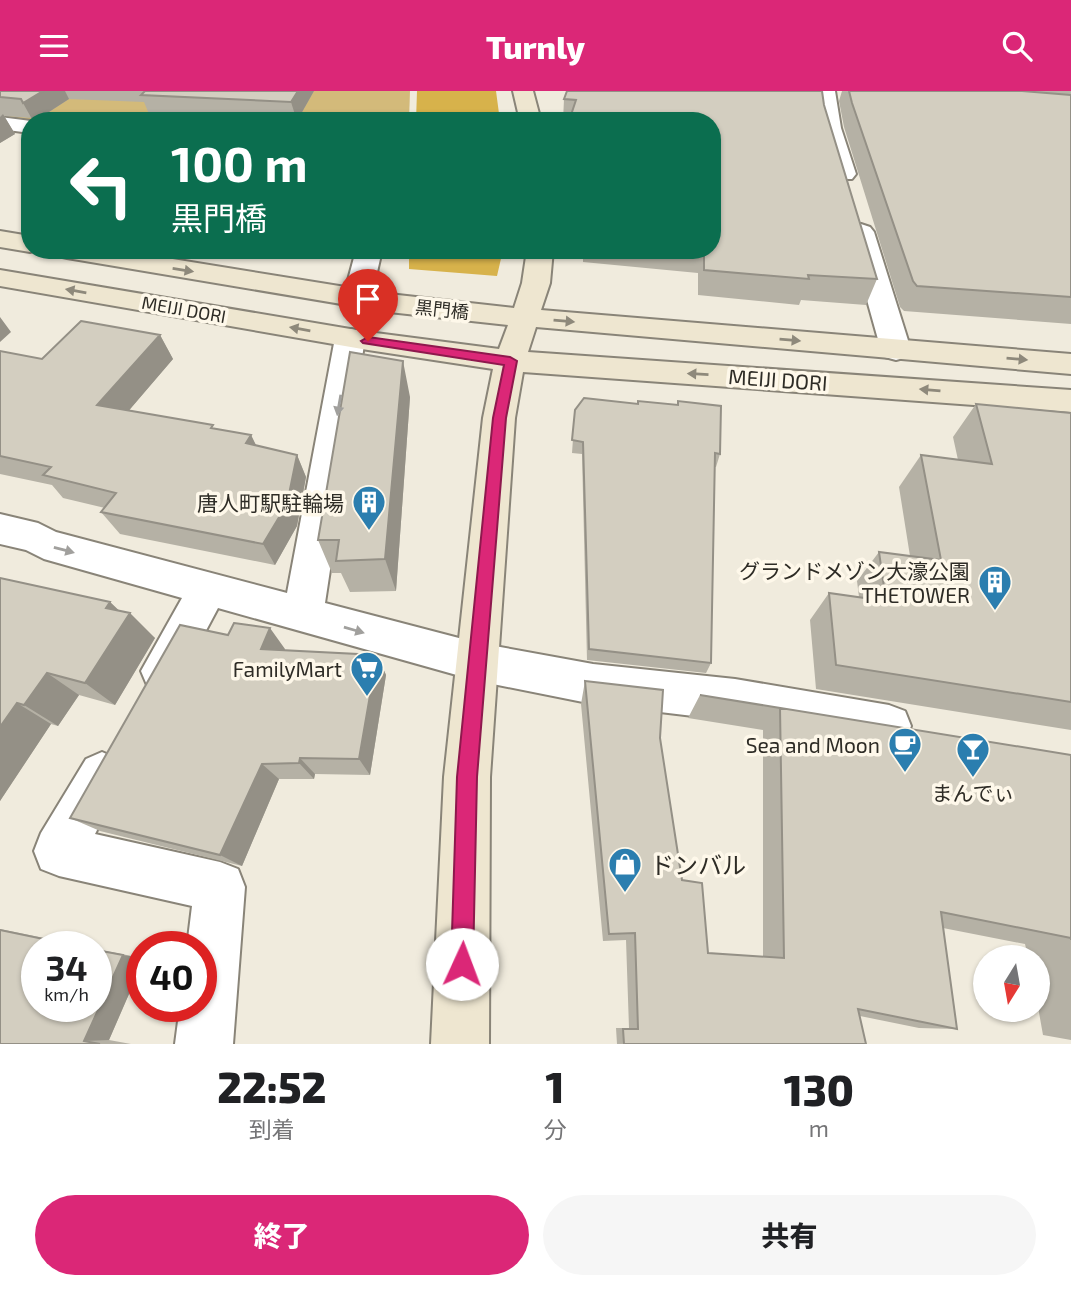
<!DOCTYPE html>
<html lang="ja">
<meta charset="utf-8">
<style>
:root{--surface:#fff;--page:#f6f6f6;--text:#202124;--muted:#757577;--accent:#db2777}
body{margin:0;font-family:"Exo 2","Noto Sans JP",sans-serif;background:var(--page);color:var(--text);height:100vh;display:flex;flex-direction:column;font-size:26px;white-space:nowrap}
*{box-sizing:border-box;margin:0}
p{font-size:23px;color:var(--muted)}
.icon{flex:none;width:38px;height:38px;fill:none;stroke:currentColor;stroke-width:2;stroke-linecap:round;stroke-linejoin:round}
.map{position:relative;height:953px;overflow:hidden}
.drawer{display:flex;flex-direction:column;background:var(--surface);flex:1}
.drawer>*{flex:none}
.top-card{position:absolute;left:21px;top:21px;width:700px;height:147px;border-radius:28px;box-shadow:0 2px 5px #0004;background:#0b6e4f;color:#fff;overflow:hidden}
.needle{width:46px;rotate:191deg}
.buttons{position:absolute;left:973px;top:854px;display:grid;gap:14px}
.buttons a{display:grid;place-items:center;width:77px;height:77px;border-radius:50%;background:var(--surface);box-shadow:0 2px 5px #0004;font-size:35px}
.speed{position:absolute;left:21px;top:840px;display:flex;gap:14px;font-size:35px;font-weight:700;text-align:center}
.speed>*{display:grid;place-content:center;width:91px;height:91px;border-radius:50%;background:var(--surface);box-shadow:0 2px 5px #0004;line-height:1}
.speed small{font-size:18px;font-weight:400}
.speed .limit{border:10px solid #d22;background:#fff;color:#111}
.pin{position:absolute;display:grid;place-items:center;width:60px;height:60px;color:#fff;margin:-72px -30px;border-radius:50% 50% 50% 0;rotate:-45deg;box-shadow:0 0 7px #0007}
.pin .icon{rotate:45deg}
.me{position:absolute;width:77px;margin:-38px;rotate:2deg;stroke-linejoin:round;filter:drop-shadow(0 0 5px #0008)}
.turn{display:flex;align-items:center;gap:24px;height:147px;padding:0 35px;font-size:32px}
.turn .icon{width:91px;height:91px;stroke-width:2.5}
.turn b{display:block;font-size:49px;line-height:60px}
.eta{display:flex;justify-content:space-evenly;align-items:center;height:119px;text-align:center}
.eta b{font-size:42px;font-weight:800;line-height:49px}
.action{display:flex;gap:14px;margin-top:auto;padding:14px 35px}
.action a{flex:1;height:80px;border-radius:42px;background:var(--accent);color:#fff;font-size:28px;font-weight:800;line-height:80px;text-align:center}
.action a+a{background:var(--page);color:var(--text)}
header{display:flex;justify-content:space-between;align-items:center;height:91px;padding:0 35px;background:var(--accent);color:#fff;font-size:32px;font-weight:800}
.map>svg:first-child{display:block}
</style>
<header><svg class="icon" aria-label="menu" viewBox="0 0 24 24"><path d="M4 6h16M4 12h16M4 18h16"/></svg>Turnly<svg class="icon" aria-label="search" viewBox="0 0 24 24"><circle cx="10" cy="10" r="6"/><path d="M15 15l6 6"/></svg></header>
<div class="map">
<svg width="1071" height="953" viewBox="0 0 1071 953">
<rect width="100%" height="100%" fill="#f0ebdd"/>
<path fill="#d3ba7a" d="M 0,0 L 410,0 L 409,30 L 30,32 L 0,27 Z"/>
<path fill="#d7b24b" d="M 417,0 L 496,0 L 500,30 L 416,30 Z
M 409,159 L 503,159 L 497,185 L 409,178 Z"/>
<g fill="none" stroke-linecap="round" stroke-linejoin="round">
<defs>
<path id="street" d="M 815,0 L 835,0 L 841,37 L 856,83 L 852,88 L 836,88 L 832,83 L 819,37 Z
M 0,26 L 31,30 L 30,42 L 0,38 Z
M 861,133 L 870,136 L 874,141 L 911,259 L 907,266 L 896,269 L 885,266 L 881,259 L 848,141 L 852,136 Z
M 356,159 L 382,159 L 371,208 L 367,214 L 357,216 L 347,214 L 343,208 Z
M 350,238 L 360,240 L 365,247 L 325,512 L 478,552 L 593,573 L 735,588 L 889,614 L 905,620 L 911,635 L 905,650 L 889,656 L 735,630 L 593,613 L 478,590 L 218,517 L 177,594 L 162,599 L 147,594 L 141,580 L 182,507 L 44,468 L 26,459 L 0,453 L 0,423 L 38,432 L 56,441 L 287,502 L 335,247 L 340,240 Z
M 102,661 L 118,668 L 125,684 L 95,743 L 220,771 L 238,778 L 245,796 L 233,953 L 175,953 L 180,915 L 201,915 L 201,856 L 187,856 L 192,815 L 59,785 L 41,778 L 34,760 L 41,742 L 86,668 Z"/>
<path id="secondary" d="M 513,0 L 533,0 L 541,30 L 520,30 Z
M 0,140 L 30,145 L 30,159 L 36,159 L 30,161 L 0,156 Z
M 54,159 L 117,159 L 389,203 L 514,217 L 522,192 L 527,159 L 553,159 L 550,192 L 541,219 L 1071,263 L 1071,283 L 536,236 L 528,261 L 1071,299 L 1071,321 L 523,281 L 515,327 L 490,686 L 489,953 L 431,953 L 444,686 L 483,327 L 493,278 L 368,259 L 0,195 L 0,179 L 368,241 L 499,258 L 508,234 L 389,221 L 67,167 L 58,165 Z"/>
</defs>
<use href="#street" stroke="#898478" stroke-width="4"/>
<use href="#secondary" stroke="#898478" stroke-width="4"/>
<use href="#street" fill="#fff" fill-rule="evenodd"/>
<use href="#secondary" fill="#eee6d0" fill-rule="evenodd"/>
</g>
<path fill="#b5b1a5" d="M 0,0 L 314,0 L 297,30 L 149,23 L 144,11 L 69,8 L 35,30 L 33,30 L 31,27 L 4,25 L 15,43 L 0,52 Z
M 842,0 L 1071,0 L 1071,233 L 904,220 L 900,216 L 844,36 L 839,10 Z
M 564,8 L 824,14 L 877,188 L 866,214 L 801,209 L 799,214 L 698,204 L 698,182 L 583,171 L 583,168 L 576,167 L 577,159 L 712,159 L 712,30 L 563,30 Z
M 160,244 L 173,268 L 129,319 L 215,338 L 251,344 L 256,354 L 297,364 L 306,386 L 297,435 L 275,474 L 120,443 L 101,421 L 105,417 L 63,407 L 52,394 L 0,383 L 0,260 L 42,268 Z
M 410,306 L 396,500 L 350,501 L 341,482 L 332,482 L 318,449 Z
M 678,310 L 720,363 L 716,376 L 715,376 L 711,572 L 706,582 L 587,569 L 582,363 L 572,362 L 575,319 L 637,313 L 677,314 Z
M 976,313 L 1071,322 L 1071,639 L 816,598 L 810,529 L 829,502 L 859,506 L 857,490 L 879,461 L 910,465 L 899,396 L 921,364 L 958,369 L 953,346 Z
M 0,487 L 110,511 L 119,520 L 155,547 L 115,614 L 79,604 L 58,635 L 51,633 L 0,710 Z
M 285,558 L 284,560 L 377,564 L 386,584 L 370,684 L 315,683 L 314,688 L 279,688 L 242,775 L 100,740 L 70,727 Z
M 585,590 L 660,647 L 682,789 L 708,862 L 763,866 L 763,639 L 688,627 L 700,604 L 1071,664 L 1071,949 L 1043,944 L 1038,916 L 1038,866 L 1028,866 L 1025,853 L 943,837 L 957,938 L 919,937 L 860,925 L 866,953 L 617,953 L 616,937 L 629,937 L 626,849 L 603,850 L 581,613 Z
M 0,838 L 88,856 L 37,856 L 96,915 L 96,858 L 142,867 L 142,873 L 109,949 L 131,953 L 0,953 Z"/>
<path fill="#949086" d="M 43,0 L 65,0 L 69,8 L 35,30 L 33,30 L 23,12 Z
M 298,0 L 314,0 L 297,30 L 291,11 Z
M 3,23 L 15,43 L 0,52 L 0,26 Z
M 0,226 L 11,241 L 0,251 Z
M 160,244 L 173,268 L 114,337 L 97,314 Z
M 403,270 L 410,306 L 396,500 L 385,468 Z
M 251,344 L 262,367 L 246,352 Z
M 297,364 L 306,386 L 297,435 L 275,474 L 263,453 Z
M 110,511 L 127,527 L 130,522 L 155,547 L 115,614 L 85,592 L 106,517 Z
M 270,537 L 285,558 L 276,579 L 261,558 Z
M 377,564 L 386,584 L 370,684 L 359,668 Z
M 47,582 L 79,604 L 58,635 L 24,614 Z
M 17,612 L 51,633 L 0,710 L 0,636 Z
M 300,667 L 315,683 L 314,688 L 299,672 Z
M 262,673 L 279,688 L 242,775 L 220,764 Z
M 123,864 L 142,867 L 142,873 L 109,949 L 84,950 Z"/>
<path fill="#d3cec0" stroke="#949086" stroke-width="2" d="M 0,0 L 43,0 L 23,12 L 21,8 L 0,6 Z
M 145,0 L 298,0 L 291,11 L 141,4 Z
M 567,0 L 822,0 L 824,14 L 877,188 L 808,184 L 809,188 L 704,179 L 704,159 L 712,159 L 712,30 L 569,30 L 576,9 L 564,8 Z
M 849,0 L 1022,0 L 1071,4 L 1071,206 L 917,195 L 913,190 L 852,12 Z
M 81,230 L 160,244 L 97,314 L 213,334 L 211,337 L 251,344 L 246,352 L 297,364 L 287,413 L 263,453 L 101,421 L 116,402 L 43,384 L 51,376 L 0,365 L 0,260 L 42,268 Z
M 350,261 L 403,270 L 385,468 L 336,470 L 339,449 L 318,449 Z
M 584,307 L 638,313 L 638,310 L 678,314 L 678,310 L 721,315 L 720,363 L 715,362 L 711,572 L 589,558 L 583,351 L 572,349 L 575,319 Z
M 976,313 L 1071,322 L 1071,611 L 836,574 L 829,502 L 886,510 L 879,461 L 941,469 L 921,364 L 992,373 Z
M 0,487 L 110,511 L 106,517 L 130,522 L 85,592 L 47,582 L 24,614 L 17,612 L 0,636 Z
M 234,532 L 270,537 L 261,558 L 377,564 L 359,668 L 300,667 L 299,672 L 262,673 L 220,764 L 70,727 L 180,534 L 228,544 Z
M 585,590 L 663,599 L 660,647 L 682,789 L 702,792 L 708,862 L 784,867 L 780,617 L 700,604 L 1071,664 L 1071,849 L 1071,847 L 941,821 L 957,938 L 858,918 L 866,953 L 624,953 L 623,938 L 638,938 L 635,842 L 609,843 Z
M 0,839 L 82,856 L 37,856 L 37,915 L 96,915 L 96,859 L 123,864 L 84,950 L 100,953 L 0,953 Z"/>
<defs><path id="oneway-solid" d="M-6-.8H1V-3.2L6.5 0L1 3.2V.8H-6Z" transform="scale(1.75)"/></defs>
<g fill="#8e897b">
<use href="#oneway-solid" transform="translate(183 179) rotate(9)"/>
<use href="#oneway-solid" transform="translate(76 200) rotate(-170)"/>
<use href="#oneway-solid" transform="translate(564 230) rotate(5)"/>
<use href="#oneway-solid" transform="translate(300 238) rotate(-170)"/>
<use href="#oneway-solid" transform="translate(790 249) rotate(5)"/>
<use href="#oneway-solid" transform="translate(1017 268) rotate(5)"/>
<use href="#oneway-solid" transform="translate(698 283) rotate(-177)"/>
<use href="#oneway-solid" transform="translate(930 299) rotate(-175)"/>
</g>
<g fill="#a1a09d">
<use href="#oneway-solid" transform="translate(339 314) rotate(100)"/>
<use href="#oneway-solid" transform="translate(64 459) rotate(15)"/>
<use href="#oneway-solid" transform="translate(354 539) rotate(16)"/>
</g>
<path fill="#db2777" stroke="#8e194d" stroke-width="2" d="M 368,246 L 510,266 L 517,270 L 506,327 L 477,686 L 473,873 L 470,881 L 462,884 L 454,881 L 451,873 L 457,686 L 493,327 L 504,274 L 363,252 L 361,250 Z"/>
<defs>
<symbol id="building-pin" viewBox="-11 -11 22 30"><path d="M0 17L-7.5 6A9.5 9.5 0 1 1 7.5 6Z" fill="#2b7eaf" stroke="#fef8ea"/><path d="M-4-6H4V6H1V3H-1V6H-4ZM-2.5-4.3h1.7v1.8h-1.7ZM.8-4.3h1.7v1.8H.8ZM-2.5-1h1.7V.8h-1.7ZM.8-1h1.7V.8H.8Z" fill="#fff"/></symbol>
<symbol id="supermarket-pin" viewBox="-11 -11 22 30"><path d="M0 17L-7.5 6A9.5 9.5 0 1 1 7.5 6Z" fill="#2b7eaf" stroke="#fef8ea"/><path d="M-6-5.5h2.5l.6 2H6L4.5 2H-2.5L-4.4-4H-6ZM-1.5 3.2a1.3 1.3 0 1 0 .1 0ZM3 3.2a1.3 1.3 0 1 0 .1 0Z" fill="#fff"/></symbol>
<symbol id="cafe-pin" viewBox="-11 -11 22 30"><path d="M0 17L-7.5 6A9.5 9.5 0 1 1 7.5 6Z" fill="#2b7eaf" stroke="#fef8ea"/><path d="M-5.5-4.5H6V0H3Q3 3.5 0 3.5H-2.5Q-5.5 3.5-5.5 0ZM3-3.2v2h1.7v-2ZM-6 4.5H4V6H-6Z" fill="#fff"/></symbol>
<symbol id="bar-pin" viewBox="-11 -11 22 30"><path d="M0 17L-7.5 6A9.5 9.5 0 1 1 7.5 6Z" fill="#2b7eaf" stroke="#fef8ea"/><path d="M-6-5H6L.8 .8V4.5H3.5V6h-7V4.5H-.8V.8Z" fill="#fff"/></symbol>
<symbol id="shop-pin" viewBox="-11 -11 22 30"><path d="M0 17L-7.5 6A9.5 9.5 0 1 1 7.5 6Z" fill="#2b7eaf" stroke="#fef8ea"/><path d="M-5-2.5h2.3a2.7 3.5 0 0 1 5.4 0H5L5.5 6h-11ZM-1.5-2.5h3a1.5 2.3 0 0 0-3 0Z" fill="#fff"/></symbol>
</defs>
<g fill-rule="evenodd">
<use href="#building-pin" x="350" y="392" width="38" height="52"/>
<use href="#building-pin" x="976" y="472" width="38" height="52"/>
<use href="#supermarket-pin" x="348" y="558" width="38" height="52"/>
<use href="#cafe-pin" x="886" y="634" width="38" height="52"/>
<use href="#bar-pin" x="954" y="639" width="38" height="52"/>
<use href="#shop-pin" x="606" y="754" width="38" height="52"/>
</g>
<g text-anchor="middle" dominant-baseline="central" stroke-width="7" stroke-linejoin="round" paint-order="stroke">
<g font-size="18" fill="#2e2c26" stroke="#fef8ea">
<text transform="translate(184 218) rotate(10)">MEIJI DORI</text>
<text transform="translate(442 218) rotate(6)">黒門橋</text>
</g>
<g font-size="21" fill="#2e2c26" stroke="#fef8ea">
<text transform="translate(778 288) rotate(4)">MEIJI DORI</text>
</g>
<g font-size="21" fill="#2e2c26" stroke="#fef8ea" text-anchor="end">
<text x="344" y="411">唐人町駅駐輪場</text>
<text x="970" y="479">グランドメゾン大濠公園<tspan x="970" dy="24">THETOWER</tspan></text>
<text x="342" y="577">FamilyMart</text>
<text x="880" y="653">Sea and Moon</text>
<text x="973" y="701" text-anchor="middle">まんでぃ</text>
</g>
<g font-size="24" fill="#2e2c26" stroke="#fef8ea" text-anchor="start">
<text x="650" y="773">ドンバル</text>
</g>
</g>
</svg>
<div class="buttons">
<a><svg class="needle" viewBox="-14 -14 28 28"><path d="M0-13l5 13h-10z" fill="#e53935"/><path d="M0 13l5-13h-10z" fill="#757577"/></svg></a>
</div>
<div class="speed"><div>34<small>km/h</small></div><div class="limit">40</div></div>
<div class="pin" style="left:368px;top:250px;background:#d93025"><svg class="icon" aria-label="arrive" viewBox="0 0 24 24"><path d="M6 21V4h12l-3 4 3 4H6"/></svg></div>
<svg class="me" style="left:462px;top:873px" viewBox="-20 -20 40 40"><circle r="19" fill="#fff"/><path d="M0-13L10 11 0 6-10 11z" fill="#db2777"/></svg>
<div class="top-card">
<div class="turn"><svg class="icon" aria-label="left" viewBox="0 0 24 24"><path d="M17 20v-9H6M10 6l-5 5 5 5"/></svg><div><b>100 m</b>黒門橋</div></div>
</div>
</div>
<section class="drawer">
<div class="eta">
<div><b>22:52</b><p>到着</p></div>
<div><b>1</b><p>分</p></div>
<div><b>130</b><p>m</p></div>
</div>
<div class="action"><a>終了</a><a>共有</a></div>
</section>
